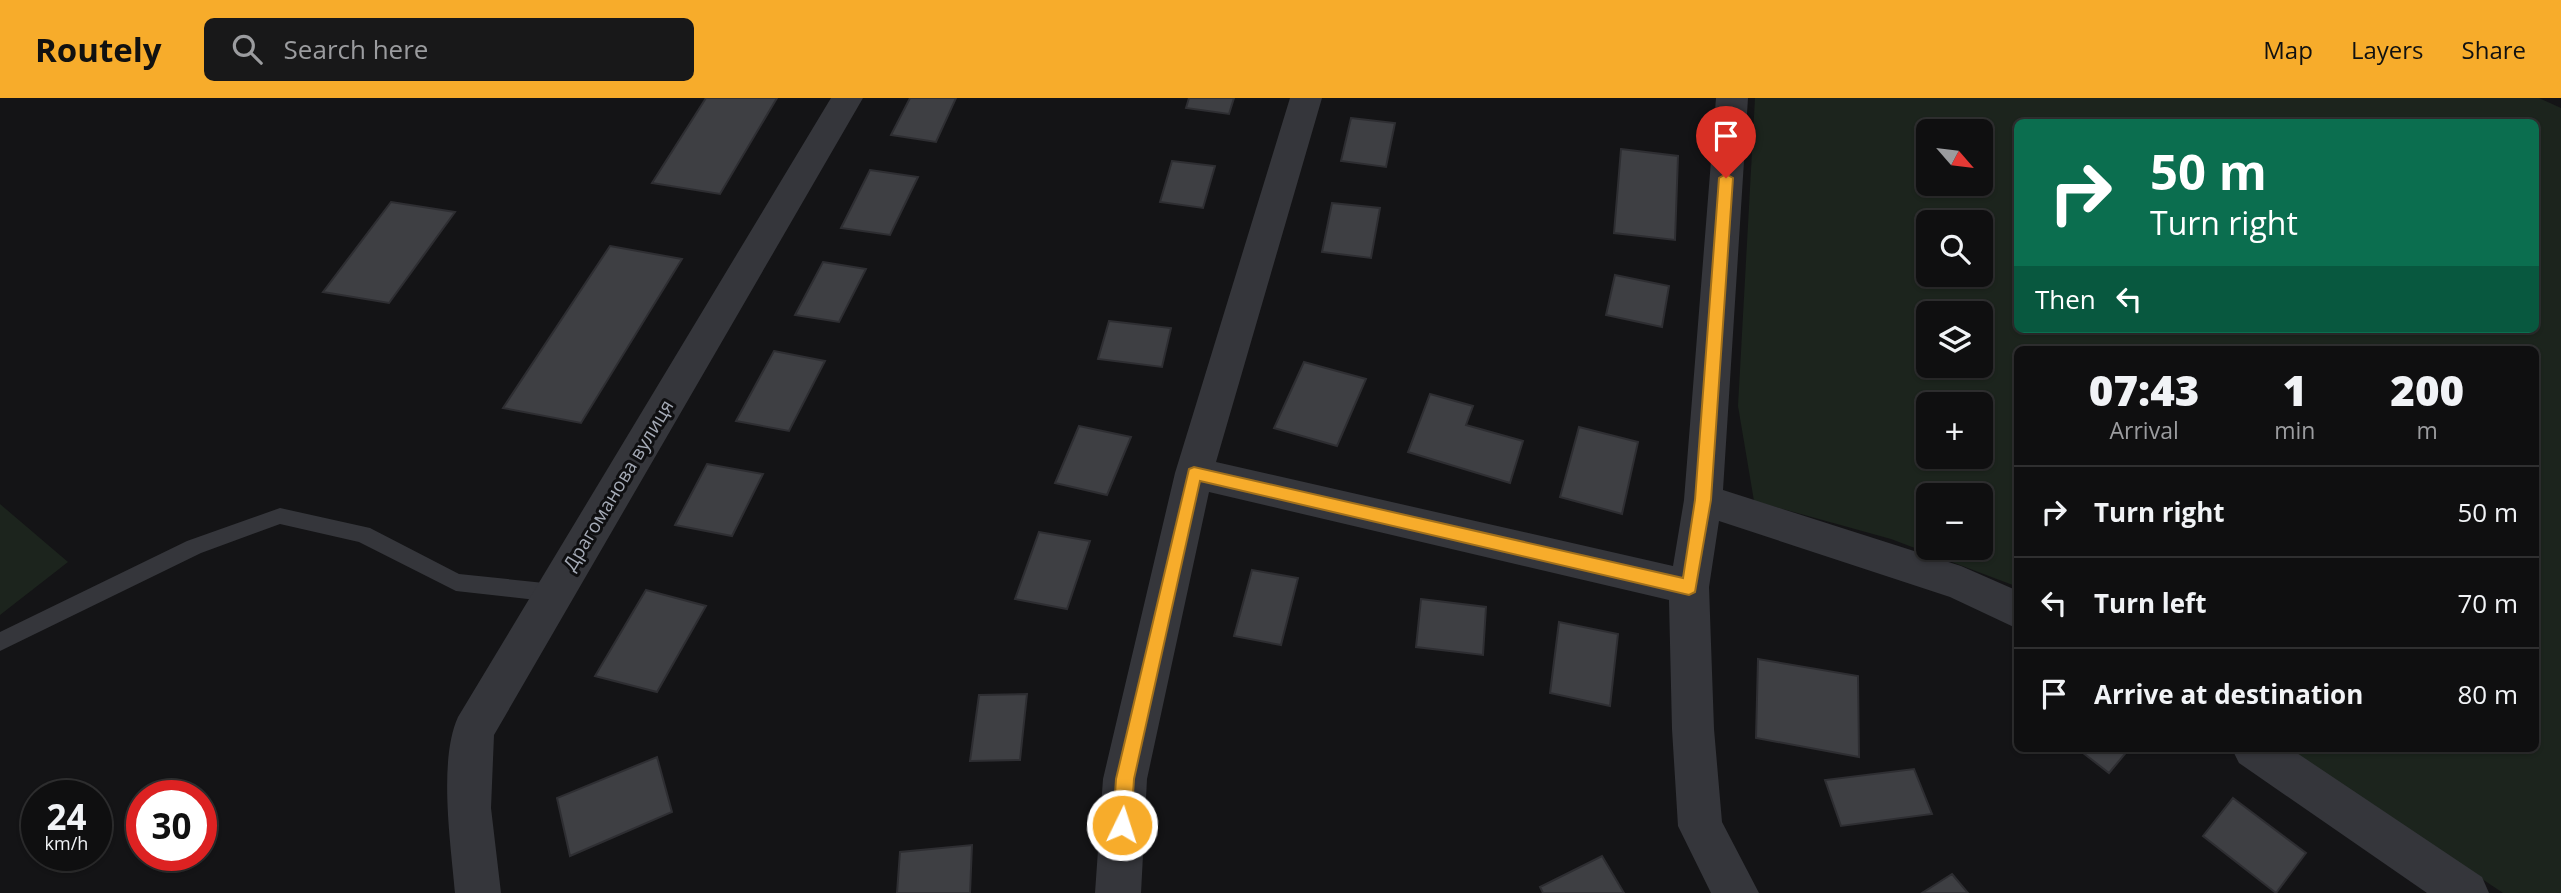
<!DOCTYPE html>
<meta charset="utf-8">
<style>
:root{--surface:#0f0f10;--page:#181819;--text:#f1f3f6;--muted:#9b9c9f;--line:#2f2f30;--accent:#f7ac2b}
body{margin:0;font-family:"Open Sans",sans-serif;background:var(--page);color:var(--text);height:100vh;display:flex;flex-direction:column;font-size:26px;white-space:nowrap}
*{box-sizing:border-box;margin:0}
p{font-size:23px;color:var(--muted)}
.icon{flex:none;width:38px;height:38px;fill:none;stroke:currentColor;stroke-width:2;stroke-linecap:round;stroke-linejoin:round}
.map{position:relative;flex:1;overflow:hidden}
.panel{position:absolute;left:2014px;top:248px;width:525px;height:406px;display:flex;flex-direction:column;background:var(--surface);border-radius:10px;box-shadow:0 2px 5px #0004,0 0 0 2px var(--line)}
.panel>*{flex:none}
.hud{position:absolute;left:2014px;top:21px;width:525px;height:214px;border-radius:10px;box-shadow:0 2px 5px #0004,0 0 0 2px var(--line);background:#0b6e4f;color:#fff;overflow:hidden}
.needle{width:46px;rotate:118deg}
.fabs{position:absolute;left:1916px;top:21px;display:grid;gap:14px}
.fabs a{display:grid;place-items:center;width:77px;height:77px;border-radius:10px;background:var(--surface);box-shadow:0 2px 5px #0004,0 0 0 2px var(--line);font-size:35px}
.speed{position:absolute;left:21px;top:682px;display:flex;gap:14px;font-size:35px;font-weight:700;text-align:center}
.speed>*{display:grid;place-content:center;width:91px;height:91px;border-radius:50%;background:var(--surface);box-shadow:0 2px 5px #0004,0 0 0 2px var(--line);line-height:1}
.speed small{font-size:18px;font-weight:400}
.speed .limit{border:10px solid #d22;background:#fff;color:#111}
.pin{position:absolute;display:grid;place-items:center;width:60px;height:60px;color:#fff;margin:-72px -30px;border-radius:50% 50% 50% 0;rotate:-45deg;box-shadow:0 0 7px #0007}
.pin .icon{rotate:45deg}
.me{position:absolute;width:77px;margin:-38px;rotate:4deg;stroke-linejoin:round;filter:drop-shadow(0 0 5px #0008)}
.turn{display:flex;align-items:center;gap:24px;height:147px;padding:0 21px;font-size:32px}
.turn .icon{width:91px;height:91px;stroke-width:2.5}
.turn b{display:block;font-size:49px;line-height:60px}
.then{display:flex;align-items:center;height:66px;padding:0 21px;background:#0003;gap:14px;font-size:26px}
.eta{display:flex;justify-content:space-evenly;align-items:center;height:119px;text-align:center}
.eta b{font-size:42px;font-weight:800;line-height:49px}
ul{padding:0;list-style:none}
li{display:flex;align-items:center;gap:21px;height:91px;padding:0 21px;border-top:2px solid var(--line)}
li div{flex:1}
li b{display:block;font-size:26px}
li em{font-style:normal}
header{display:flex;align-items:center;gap:42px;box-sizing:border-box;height:98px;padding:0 35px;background:var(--accent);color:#111}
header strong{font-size:33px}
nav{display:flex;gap:38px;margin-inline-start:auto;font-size:24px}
.search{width:490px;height:63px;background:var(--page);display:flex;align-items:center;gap:18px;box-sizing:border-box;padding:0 24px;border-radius:10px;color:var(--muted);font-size:26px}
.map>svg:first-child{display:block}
</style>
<header>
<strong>Routely</strong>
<div class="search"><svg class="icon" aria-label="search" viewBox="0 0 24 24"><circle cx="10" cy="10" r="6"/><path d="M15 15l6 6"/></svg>Search here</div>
<nav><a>Map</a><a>Layers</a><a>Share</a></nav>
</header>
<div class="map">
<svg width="2561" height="795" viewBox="0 0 2561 795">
<rect width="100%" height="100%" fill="#141416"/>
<path fill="#1c241d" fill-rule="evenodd" d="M 1755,0 L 2539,0 L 2561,10 L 2561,795 L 2503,795 L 2289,651 L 2536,651 L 2536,252 L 2018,252 L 2018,489 L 1891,441 L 1754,403 L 1738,308 ZM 2018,24 L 2536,24 L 2536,231 L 2018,231 ZM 1928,33 L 1981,33 L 1981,86 L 1928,86 ZM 1928,124 L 1981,124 L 1981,177 L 1928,177 ZM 1928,215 L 1981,215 L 1981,268 L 1928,268 ZM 1928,306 L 1981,306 L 1981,359 L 1928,359 ZM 1928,397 L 1981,397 L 1981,450 L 1928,450 Z
M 0,406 L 68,464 L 0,517 Z"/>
<path fill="#3e3f43" stroke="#2e2e32" stroke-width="2" d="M 706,0 L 777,0 L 720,96 L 652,85 Z
M 910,0 L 956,0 L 936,44 L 891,37 Z
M 1189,0 L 1234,0 L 1229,16 L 1186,10 Z
M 1351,20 L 1395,25 L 1386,69 L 1341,63 Z
M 1621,51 L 1678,58 L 1675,142 L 1614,135 Z
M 1172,63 L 1215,68 L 1203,110 L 1160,104 Z
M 870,72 L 918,79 L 890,137 L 841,130 Z
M 391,104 L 455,114 L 389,205 L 323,194 Z
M 1332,105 L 1380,110 L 1371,160 L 1322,154 Z
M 610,148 L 682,161 L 581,325 L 503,310 Z
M 823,164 L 866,171 L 839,224 L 795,217 Z
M 1615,177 L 1669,188 L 1662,229 L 1606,217 Z
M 1109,223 L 1171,230 L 1162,269 L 1098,261 Z
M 774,253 L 825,263 L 789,333 L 736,323 Z
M 1304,264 L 1366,281 L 1337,348 L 1274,330 Z
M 1430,296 L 1473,308 L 1466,327 L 1523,343 L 1510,385 L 1408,354 Z
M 1079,328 L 1131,339 L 1107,397 L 1055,385 Z
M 1579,329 L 1638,344 L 1622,416 L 1560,399 Z
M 707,366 L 763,376 L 732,438 L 675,427 Z
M 1039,434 L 1090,443 L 1067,511 L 1015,501 Z
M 1252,472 L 1298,480 L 1281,547 L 1234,538 Z
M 646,492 L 706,508 L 657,594 L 595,578 Z
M 1421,501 L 1486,509 L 1483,557 L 1416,549 Z
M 1559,524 L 1618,536 L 1610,608 L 1550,595 Z
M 1758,561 L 1858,578 L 1859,659 L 1756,640 Z
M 1027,596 L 1020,662 L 970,663 L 979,597 Z
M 2078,651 L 2129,651 L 2109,675 Z
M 657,659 L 672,714 L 570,758 L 557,700 Z
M 1914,671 L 1932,716 L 1841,728 L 1825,682 Z
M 2233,700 L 2306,755 L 2276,795 L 2203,738 Z
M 972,747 L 970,795 L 897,795 L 900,754 Z
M 1602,758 L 1624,795 L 1543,795 L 1540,789 Z
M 1952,776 L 1968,795 L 1922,795 Z"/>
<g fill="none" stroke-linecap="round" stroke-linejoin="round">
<path fill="#35363b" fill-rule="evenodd" d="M 280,410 L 370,430 L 459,476 L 554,486 L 561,489 L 564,495 L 561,501 L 554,504 L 456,493 L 359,444 L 280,426 L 201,455 L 0,553 L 0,534 L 187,443 Z"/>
<path fill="#35363b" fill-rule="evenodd" d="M 831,0 L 863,0 L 494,637 L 491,710 L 501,795 L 455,795 C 451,747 438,663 458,619 Z
M 1290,0 L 1322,0 L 1216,364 L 1673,468 L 1684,402 L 1716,0 L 1748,0 L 1723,392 L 1961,468 L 2018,493 L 2018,531 L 1950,499 L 1719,423 L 1709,489 L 1714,631 L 1722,724 L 1759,795 L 1711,795 L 1678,728 L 1672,631 L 1669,502 L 1209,394 L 1147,681 L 1141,795 L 1095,795 L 1103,681 L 1175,375 Z
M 2232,651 L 2291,651 L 2482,779 L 2489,795 L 2427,795 L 2239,665 Z"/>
</g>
<path fill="#f7ac2b" stroke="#a1701c" stroke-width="2" d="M 1726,76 L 1733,80 L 1711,402 L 1695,494 L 1689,497 L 1200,383 L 1134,681 L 1131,727 L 1129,733 L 1122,736 L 1116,733 L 1113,727 L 1116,681 L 1189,371 L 1194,369 L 1683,480 L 1695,402 L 1719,80 Z"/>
<g text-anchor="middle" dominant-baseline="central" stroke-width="6" stroke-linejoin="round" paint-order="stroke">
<g font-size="19" fill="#a5abb7" stroke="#0f0f11">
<text transform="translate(618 387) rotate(-59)">Драгоманова вулиця</text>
</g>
</g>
</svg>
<div class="fabs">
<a><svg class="needle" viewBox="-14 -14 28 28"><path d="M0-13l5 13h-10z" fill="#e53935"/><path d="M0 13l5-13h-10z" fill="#9b9c9f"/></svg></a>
<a><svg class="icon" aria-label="search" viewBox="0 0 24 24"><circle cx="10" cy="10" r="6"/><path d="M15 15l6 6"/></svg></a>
<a><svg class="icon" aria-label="layers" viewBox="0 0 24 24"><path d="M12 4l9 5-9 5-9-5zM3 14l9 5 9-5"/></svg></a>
<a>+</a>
<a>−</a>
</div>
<div class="speed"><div>24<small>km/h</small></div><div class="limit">30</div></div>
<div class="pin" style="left:1726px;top:80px;background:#d93025"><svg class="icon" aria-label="arrive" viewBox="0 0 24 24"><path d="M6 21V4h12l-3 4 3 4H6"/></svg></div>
<svg class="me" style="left:1122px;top:727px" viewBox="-20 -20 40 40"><circle r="17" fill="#f7ac2b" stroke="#fff" stroke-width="3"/><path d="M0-11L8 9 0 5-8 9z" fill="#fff"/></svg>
<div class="hud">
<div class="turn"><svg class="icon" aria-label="right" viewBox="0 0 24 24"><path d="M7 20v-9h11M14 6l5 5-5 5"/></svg><div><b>50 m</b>Turn right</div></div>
<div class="then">Then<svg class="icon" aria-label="left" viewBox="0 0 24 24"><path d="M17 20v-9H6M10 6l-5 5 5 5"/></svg></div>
</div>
<section class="panel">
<div class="eta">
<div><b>07:43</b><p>Arrival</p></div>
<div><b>1</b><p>min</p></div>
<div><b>200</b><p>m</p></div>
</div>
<ul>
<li><svg class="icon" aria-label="right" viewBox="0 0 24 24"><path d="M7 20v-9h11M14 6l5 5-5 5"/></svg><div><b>Turn right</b></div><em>50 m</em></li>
<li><svg class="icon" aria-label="left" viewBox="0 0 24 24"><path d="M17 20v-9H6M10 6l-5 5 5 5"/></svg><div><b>Turn left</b></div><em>70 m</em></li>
<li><svg class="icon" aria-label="arrive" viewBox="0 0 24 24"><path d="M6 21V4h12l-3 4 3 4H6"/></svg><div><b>Arrive at destination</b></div><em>80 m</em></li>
</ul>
</section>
</div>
